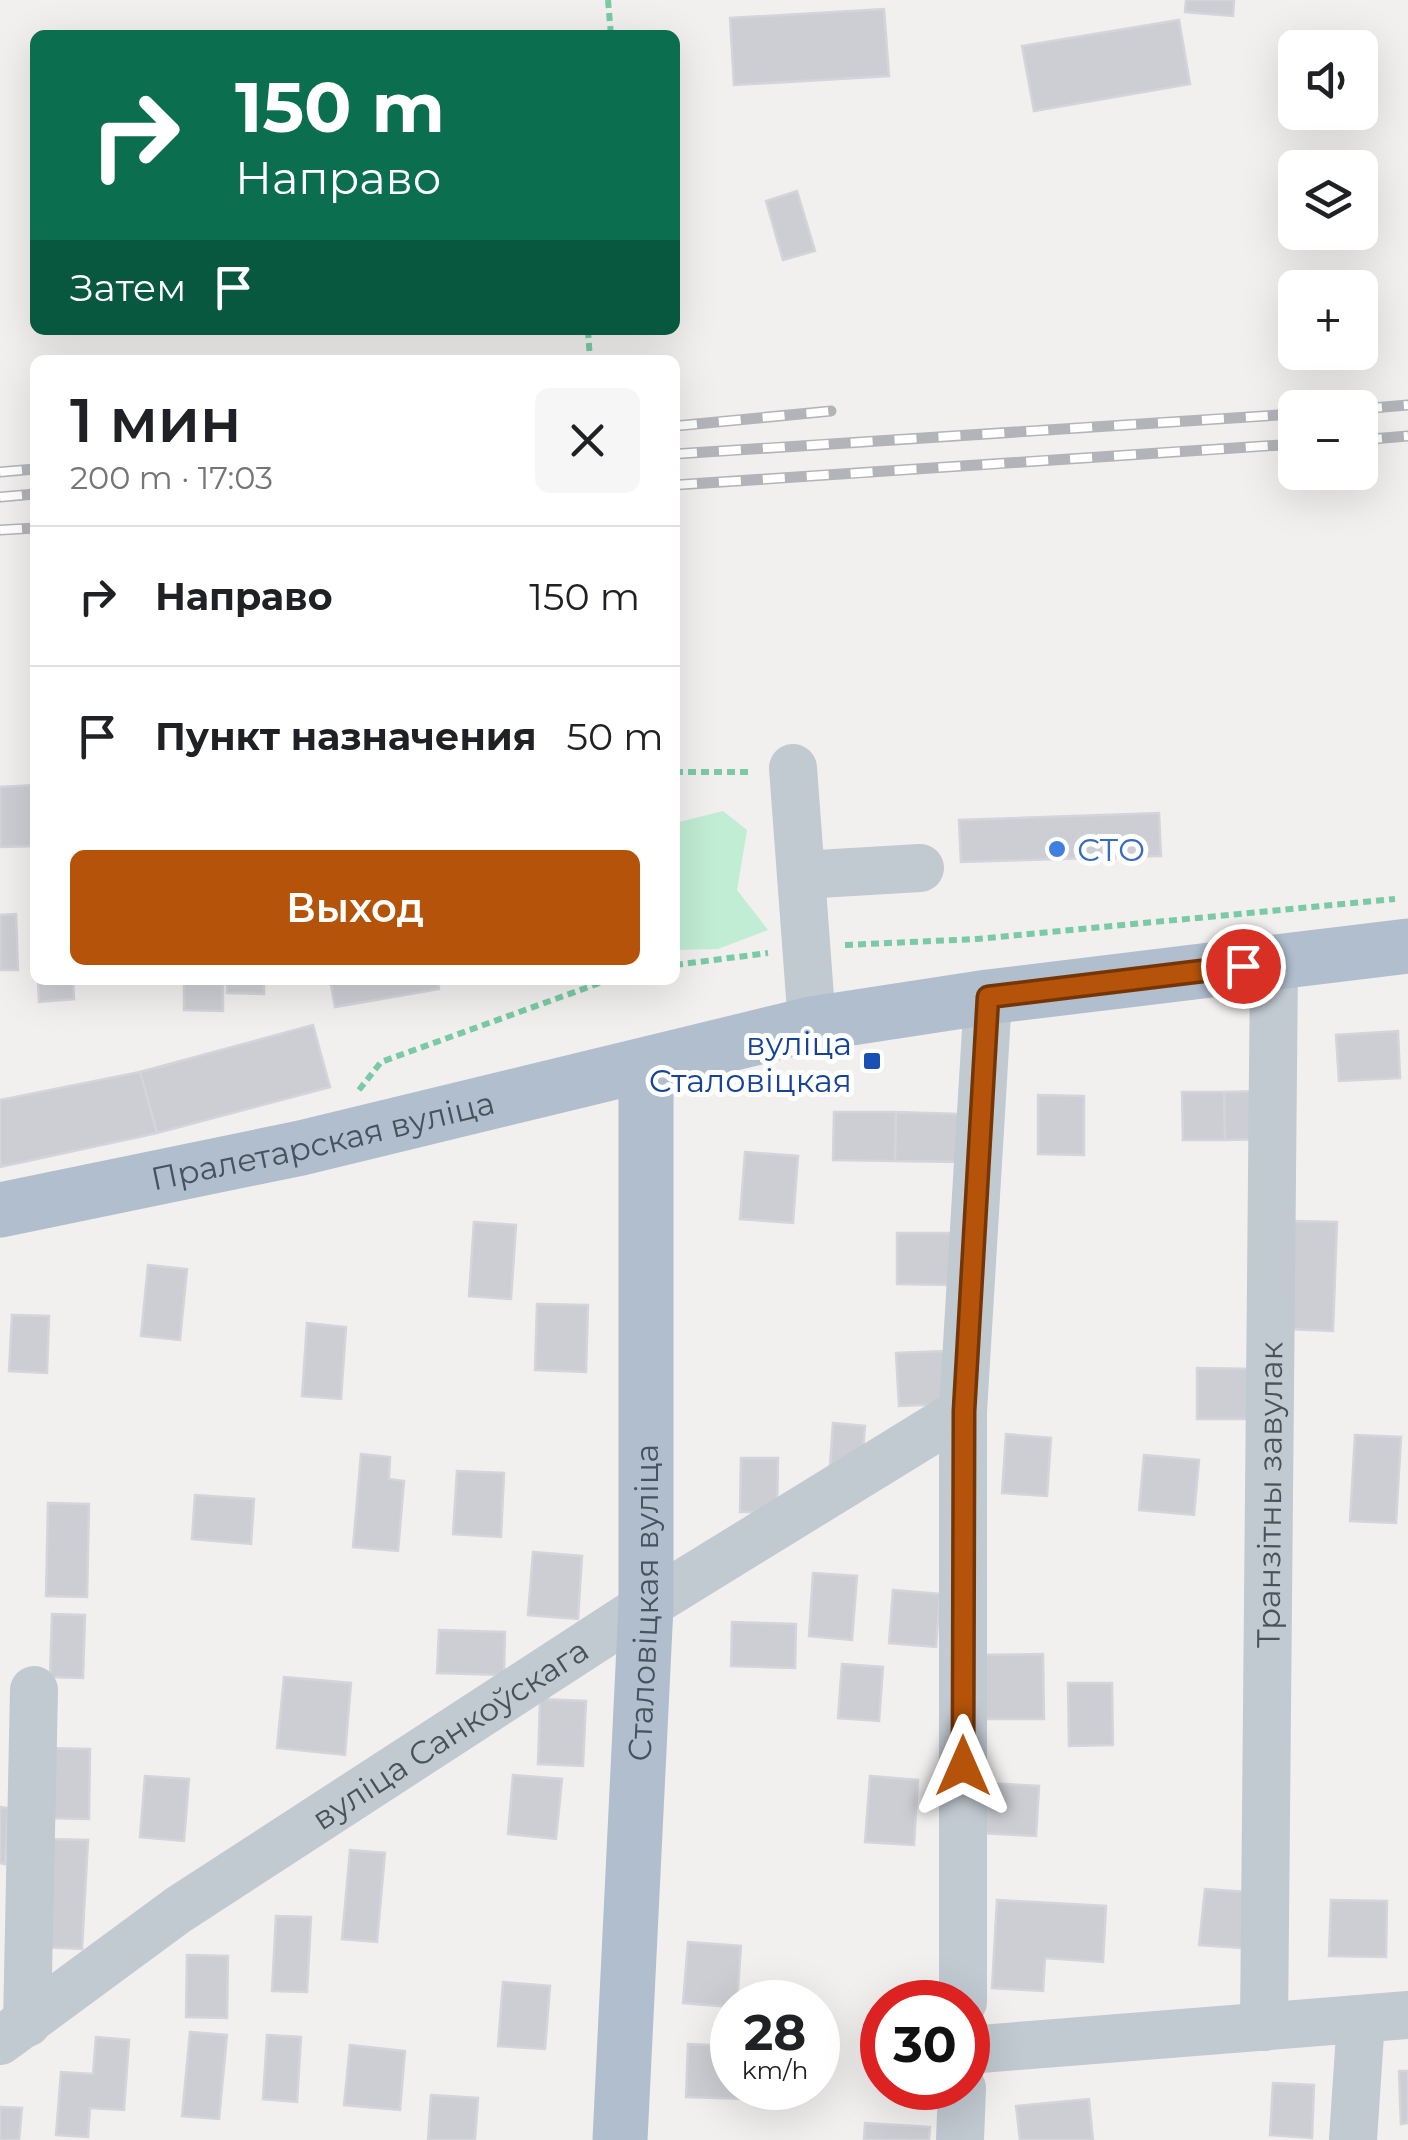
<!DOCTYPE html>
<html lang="ru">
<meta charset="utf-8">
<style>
:root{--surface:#fff;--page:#f6f6f6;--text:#202124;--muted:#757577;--line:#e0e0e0;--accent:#b45309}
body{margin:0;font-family:Montserrat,sans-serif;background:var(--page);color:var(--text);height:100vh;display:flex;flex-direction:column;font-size:38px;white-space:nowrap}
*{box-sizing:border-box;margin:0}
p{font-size:32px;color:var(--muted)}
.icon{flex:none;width:55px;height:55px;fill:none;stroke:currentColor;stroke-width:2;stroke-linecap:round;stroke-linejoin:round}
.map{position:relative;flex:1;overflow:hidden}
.drawer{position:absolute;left:30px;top:355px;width:650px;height:630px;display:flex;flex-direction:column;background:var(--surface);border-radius:15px;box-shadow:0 10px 40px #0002}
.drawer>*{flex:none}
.guide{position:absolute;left:30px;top:30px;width:650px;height:305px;border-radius:15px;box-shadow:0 10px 40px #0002;background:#0b6e4f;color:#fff;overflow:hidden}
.controls{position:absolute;left:1278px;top:30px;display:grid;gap:20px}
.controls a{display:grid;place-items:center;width:100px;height:100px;border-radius:15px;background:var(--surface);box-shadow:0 10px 40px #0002;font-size:50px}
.speed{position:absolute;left:710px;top:1980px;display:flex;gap:20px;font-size:50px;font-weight:700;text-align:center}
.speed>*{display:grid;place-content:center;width:130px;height:130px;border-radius:50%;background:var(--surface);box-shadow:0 10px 40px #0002;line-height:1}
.speed small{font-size:25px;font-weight:400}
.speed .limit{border:15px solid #d22;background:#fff;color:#111}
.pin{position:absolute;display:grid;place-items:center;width:85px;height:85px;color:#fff;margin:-42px;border:5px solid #fff;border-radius:50%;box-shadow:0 2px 10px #0007}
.me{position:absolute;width:110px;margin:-55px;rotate:0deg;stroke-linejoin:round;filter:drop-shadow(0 0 8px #0008)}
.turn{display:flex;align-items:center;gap:35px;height:210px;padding:0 40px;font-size:45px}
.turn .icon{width:130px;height:130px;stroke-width:2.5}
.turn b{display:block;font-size:70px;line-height:85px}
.then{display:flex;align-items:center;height:95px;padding:0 40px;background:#0003;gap:20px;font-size:38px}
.round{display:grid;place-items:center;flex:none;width:105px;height:105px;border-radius:15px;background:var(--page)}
.summary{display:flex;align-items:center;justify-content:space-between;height:170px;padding:0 40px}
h1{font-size:60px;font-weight:600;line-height:75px}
.primary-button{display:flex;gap:20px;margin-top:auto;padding:20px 40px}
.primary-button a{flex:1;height:115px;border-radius:15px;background:var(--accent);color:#fff;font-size:40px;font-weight:600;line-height:115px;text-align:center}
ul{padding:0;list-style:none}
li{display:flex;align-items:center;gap:30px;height:140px;padding:0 40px;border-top:2px solid var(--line)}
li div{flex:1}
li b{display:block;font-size:38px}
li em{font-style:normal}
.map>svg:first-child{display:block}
</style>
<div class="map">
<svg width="1408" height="2140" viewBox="0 0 1408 2140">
<rect width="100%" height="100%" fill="#f2efef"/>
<path fill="#c0edd3" d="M 723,811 L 747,830 L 737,890 L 768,930 L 718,949 L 675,950 L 675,823 Z"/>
<path fill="#ccced4" stroke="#d4d5da" stroke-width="2.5" d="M 1186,0 L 1234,0 L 1233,16 L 1185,12 Z
M 884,9 L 889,76 L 734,85 L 730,18 Z
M 1179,20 L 1190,84 L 1034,111 L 1022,46 Z
M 797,191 L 815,251 L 783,260 L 766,201 Z
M 35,785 L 35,846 L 0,847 L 0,787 Z
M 1159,813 L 1161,856 L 961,862 L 959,820 Z
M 16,914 L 18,970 L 0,970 L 0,915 Z
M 38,980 L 73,980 L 74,999 L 39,1002 Z
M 184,980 L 223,980 L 223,1011 L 184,1010 Z
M 227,980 L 264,980 L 264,994 L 227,993 Z
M 330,980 L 438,980 L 439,989 L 335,1007 Z
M 313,1025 L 330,1087 L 157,1133 L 140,1072 Z
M 1398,1031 L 1400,1078 L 1339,1081 L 1336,1035 Z
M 140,1072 L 157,1133 L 0,1167 L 0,1100 Z
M 1264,1091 L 1265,1139 L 1225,1140 L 1224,1092 Z
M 1182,1092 L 1224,1092 L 1225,1140 L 1183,1140 Z
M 1038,1095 L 1084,1096 L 1084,1155 L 1038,1154 Z
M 834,1112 L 896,1112 L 895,1161 L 833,1160 Z
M 896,1112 L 959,1114 L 958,1162 L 895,1161 Z
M 745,1152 L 798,1156 L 793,1223 L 740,1219 Z
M 1292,1221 L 1337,1222 L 1333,1331 L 1288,1329 Z
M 474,1222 L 516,1225 L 511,1299 L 469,1296 Z
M 897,1233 L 954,1233 L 954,1285 L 897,1284 Z
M 148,1265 L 187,1269 L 180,1340 L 141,1336 Z
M 537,1304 L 588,1305 L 586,1372 L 535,1370 Z
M 12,1315 L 49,1316 L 47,1373 L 9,1371 Z
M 307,1323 L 346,1327 L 341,1399 L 302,1396 Z
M 945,1351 L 947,1404 L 899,1406 L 896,1353 Z
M 1197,1368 L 1256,1369 L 1256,1419 L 1197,1419 Z
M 833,1423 L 865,1426 L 862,1462 L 829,1480 Z
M 1006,1434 L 1051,1438 L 1047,1496 L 1002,1493 Z
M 1355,1435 L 1401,1437 L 1396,1523 L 1350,1521 Z
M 361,1454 L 390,1457 L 389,1479 L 404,1481 L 398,1551 L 353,1547 Z
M 1144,1455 L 1199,1460 L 1194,1515 L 1139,1510 Z
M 741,1458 L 778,1458 L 777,1512 L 740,1512 Z
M 457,1471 L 504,1473 L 501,1537 L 453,1534 Z
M 195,1495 L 254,1499 L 251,1544 L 192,1539 Z
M 48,1503 L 89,1504 L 87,1597 L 46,1596 Z
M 533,1552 L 582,1556 L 578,1619 L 528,1615 Z
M 813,1573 L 857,1576 L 852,1640 L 809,1636 Z
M 893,1590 L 940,1594 L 936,1647 L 889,1643 Z
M 52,1614 L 85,1615 L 83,1678 L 50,1677 Z
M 732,1622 L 796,1624 L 795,1668 L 731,1666 Z
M 439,1630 L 505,1632 L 504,1675 L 437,1673 Z
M 1043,1654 L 1044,1719 L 978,1719 L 977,1655 Z
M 842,1664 L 883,1667 L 879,1721 L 838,1718 Z
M 284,1677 L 351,1683 L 345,1755 L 277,1748 Z
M 1068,1683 L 1112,1683 L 1113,1745 L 1069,1746 Z
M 540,1699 L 586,1701 L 583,1766 L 538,1764 Z
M 45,1748 L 90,1749 L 89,1819 L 44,1818 Z
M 513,1775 L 562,1779 L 556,1839 L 508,1834 Z
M 145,1776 L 189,1779 L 184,1841 L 140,1837 Z
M 870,1776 L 918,1780 L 914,1845 L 865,1842 Z
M 983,1783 L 1039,1786 L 1036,1836 L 980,1833 Z
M 0,1807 L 8,1808 L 5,1864 L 0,1863 Z
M 46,1839 L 88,1840 L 82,1949 L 41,1947 Z
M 350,1850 L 385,1853 L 377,1942 L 342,1939 Z
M 1205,1889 L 1247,1892 L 1242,1948 L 1199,1945 Z
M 997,1900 L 1106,1906 L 1103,1962 L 1045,1958 L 1043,1991 L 992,1988 Z
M 1331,1900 L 1387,1901 L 1386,1957 L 1329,1956 Z
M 276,1916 L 311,1917 L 307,1992 L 272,1991 Z
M 688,1942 L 741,1946 L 737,2002 L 732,2007 L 683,2003 Z
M 187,1955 L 228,1956 L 227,2018 L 186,2017 Z
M 503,1982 L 550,1986 L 545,2049 L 498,2046 Z
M 190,2032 L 227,2035 L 219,2119 L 182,2116 Z
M 267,2035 L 301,2037 L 297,2102 L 263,2099 Z
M 96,2037 L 129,2040 L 124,2110 L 90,2108 L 88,2137 L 56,2135 L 61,2072 L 93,2074 Z
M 688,2044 L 732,2046 L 732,2088 L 748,2088 L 747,2099 L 686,2097 Z
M 350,2045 L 405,2051 L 400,2110 L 344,2105 Z
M 1399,2071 L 1408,2071 L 1408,2123 L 1401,2124 Z
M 1273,2083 L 1314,2085 L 1312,2138 L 1270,2135 Z
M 431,2095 L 478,2098 L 475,2140 L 428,2140 Z
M 1089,2099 L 1093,2140 L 1020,2140 L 1016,2106 Z
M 0,2107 L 22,2108 L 19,2140 L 0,2140 Z
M 865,2123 L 930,2127 L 929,2140 L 864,2140 Z"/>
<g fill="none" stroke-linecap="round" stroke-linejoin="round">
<path stroke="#79caa5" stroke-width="6" stroke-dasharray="8 5" stroke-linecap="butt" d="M 608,0 L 611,35
M 588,330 L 590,360
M 675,772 L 752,772
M 845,945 L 977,939 L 1395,899
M 675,965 L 768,953
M 359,1090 L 381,1062 L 608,980"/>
<g stroke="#c1c9d1" stroke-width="48">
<path d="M 793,768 L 812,1024"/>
<path d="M 801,875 L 920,868"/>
<path d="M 963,2002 L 963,1411 L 988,997"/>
<path d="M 27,2023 L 34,1690"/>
<path id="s1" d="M 1264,2027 L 1274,963"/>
<path id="s2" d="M 0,2041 L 178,1910 L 646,1606 L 963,1411"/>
<path d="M 968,2050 L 1408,2015"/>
<path d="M 960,2140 L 962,2088"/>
<path d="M 1353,2140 L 1361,2019"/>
</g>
<g stroke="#b0becd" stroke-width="55">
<path id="s3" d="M 0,1210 L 301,1148 L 812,1024 L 988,997 L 1408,946"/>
<path id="s4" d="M 620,2140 L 646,1606 L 646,1065"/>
</g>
<defs>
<path id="rail" d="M 1360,409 L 1408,405
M 675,426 L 831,411
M 1360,440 L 1408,436
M 675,454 L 1295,414
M 0,472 L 35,469
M 675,485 L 1295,444
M 0,497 L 35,494
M 0,530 L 35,528"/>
</defs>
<use href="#rail" stroke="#b2b4b9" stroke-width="11"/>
<use href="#rail" stroke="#fff" stroke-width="8" stroke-dasharray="22" stroke-linecap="butt"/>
</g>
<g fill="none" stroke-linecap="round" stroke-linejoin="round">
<defs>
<path id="route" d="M 963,1766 L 964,1411 L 988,997 L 1243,966"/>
</defs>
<use href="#route" stroke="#753606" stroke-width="25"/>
<use href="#route" stroke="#b45309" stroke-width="18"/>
</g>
<circle fill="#3f7fe0" stroke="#fff" stroke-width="4" cx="1057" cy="849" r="10"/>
<rect fill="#1a4fb4" stroke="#fff" stroke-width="4" x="862" y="1051" width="20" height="20" rx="5"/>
<g text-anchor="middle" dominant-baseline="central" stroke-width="10" stroke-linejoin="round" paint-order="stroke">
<g font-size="32" fill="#366cbe" stroke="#fff" text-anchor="start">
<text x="1077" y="849">СТО</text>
</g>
<g font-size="32" fill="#164399" stroke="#fff" text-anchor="end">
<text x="852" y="1043">вуліца<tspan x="852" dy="37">Сталовіцкая</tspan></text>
</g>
<g font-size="32" fill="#48525c" stroke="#fff">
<text stroke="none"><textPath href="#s3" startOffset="330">Пралетарская вуліца</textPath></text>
<text stroke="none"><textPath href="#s1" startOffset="532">Транзітны завулак</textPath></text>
<text stroke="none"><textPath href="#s4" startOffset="538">Сталовіцкая вуліца</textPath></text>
<text stroke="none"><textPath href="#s2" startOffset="545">вуліца Санкоўскага</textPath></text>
</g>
</g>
</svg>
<div class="controls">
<a><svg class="icon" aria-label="sound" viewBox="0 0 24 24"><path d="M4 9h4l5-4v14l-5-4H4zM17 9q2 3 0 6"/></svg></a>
<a><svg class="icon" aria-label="layers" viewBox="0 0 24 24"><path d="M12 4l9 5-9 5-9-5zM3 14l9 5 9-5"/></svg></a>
<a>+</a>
<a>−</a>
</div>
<div class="speed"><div>28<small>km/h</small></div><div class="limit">30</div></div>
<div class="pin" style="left:1243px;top:966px;background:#d93025"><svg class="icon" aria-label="arrive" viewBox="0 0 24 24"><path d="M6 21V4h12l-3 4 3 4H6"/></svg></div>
<svg class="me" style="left:963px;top:1766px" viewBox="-20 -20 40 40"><path d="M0-17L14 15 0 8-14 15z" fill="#b45309" stroke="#fff" stroke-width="4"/></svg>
<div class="guide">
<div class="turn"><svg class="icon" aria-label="right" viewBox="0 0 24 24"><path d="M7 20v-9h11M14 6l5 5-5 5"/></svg><div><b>150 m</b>Направо</div></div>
<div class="then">Затем<svg class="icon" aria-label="arrive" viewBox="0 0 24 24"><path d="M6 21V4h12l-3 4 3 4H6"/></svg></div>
</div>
<section class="drawer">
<div class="summary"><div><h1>1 мин</h1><p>200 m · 17:03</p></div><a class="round"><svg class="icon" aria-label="close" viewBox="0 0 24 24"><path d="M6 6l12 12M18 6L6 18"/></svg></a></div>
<ul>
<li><svg class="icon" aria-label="right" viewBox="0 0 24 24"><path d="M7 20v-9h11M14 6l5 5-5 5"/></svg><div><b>Направо</b></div><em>150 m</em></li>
<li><svg class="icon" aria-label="arrive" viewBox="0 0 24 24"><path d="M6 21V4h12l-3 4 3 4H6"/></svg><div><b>Пункт назначения</b></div><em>50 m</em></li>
</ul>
<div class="primary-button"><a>Выход</a></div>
</section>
</div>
